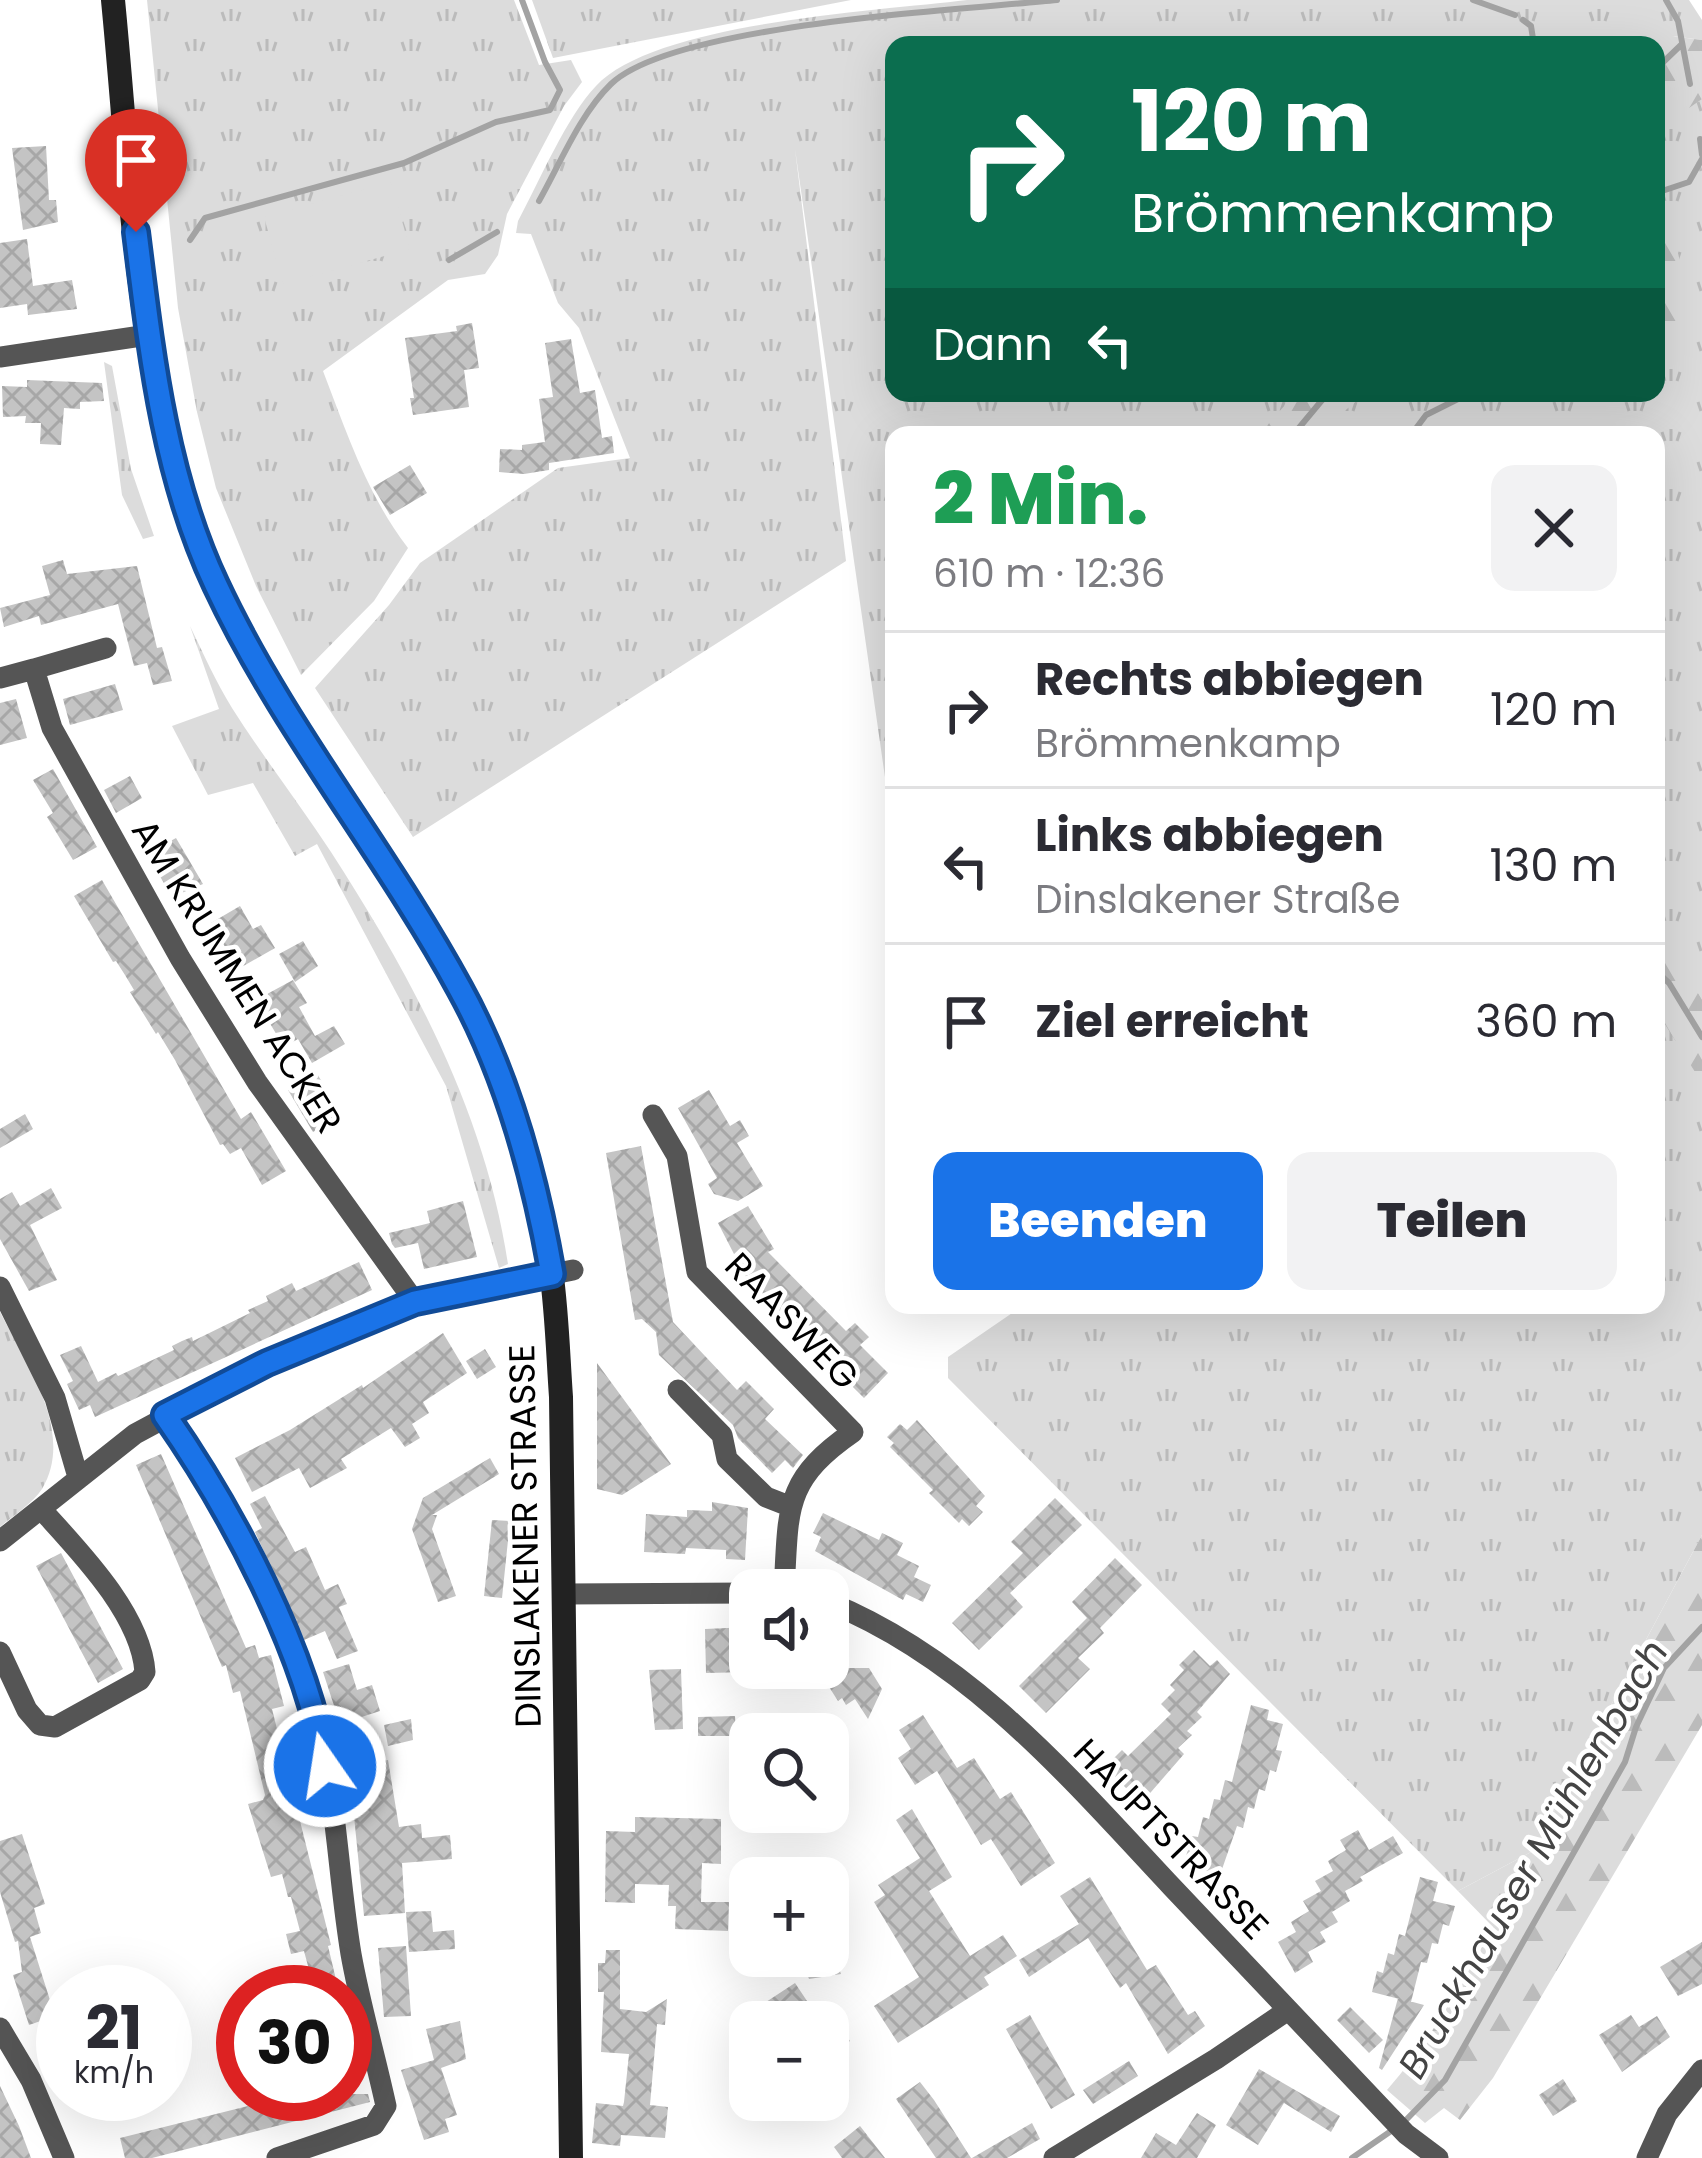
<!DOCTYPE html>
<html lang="de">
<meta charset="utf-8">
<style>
:root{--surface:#fff;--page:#f2f2f3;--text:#2b2b33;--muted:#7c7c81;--line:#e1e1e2;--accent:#1a73e8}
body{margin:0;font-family:Poppins,sans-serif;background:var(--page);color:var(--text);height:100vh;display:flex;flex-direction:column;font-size:45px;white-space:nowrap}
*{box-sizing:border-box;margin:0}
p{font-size:39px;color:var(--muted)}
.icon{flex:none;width:66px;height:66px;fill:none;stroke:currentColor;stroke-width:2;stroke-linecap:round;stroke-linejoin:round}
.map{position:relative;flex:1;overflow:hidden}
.side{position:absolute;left:885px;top:426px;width:780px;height:888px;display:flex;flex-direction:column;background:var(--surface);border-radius:24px;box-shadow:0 12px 48px #0002}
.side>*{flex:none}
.hud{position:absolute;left:885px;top:36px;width:780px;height:366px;border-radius:24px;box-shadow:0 12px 48px #0002;background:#0b6e4f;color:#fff;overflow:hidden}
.tools{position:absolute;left:729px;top:1569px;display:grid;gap:24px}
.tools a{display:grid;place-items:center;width:120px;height:120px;border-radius:24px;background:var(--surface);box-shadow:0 12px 48px #0002;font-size:60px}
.speed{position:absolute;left:36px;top:1965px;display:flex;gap:24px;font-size:60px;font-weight:700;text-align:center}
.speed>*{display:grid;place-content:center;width:156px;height:156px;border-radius:50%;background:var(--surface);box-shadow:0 12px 48px #0002;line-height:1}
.speed small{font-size:30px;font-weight:400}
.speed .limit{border:18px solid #d22;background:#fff;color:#111}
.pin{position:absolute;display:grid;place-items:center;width:102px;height:102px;color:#fff;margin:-123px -51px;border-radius:50% 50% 50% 0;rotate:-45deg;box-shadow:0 0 12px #0007}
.pin .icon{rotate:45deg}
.me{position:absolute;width:132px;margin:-66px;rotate:347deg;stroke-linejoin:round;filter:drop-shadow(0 0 9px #0008)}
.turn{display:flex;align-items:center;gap:42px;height:252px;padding:0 48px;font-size:54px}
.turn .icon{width:156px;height:156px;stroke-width:2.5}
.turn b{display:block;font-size:84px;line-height:102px}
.then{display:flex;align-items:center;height:114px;padding:0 48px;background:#0003;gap:24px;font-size:45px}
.round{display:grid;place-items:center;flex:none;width:126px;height:126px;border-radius:24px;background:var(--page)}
.summary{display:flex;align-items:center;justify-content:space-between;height:204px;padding:0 48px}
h1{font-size:72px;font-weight:800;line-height:90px;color:#1e9e55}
.button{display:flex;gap:24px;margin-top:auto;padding:24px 48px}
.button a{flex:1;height:138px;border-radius:24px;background:var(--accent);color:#fff;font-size:48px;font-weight:800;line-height:138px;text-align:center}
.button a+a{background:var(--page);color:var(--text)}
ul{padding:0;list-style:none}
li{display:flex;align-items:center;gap:36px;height:156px;padding:0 48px;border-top:3px solid var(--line)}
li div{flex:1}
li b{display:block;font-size:45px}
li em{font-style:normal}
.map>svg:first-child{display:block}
</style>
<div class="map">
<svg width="1702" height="2158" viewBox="0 0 1702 2158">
<defs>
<pattern id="grass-tufts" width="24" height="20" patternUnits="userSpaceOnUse" patternTransform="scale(3)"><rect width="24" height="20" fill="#dcdcdc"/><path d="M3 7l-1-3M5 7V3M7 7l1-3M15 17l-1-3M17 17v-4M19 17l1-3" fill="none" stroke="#bbb"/></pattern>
<pattern id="forest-firs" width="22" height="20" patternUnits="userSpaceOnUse" patternTransform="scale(3)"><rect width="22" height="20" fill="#dcdcdc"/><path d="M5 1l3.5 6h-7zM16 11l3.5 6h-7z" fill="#bbb"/></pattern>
<pattern id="building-cross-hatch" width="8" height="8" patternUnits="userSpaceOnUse" patternTransform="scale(3)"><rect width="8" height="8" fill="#c4c4c4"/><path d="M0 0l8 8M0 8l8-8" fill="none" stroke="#a7a7a7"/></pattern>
</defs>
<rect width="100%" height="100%" fill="#fff"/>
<path fill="url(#grass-tufts)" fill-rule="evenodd" d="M 147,0 L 514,0 L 539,65 L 571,60 L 582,82 L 564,106 L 507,214 L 498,255 L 485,274 L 448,280 L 323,371 C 347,433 367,495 408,548 L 374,601 L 301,675 L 256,586 L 216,488 L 197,412 L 178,308 Z
M 532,0 L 851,0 L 553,58 Z
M 967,0 L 1689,0 L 1702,20 L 1702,40 L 1672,36 L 1702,46 L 1702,1535 L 1533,1851 L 1458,1891 L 948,1378 L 948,1357 L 1024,1305 L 1656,1305 L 1656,435 L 894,435 L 894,840 L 795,149 L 846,561 L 413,837 L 315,688 L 389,605 L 420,563 L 558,468 L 630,458 L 579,328 L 558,303 L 531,234 L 516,233 L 518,221 C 539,182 567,116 596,86 C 655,22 879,11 967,0 ZM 894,45 L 1656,45 L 1656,393 L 894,393 Z
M 104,362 L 112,366 L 131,469 L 154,536 L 143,539 L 122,495 Z
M 190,626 C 203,653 216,682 232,708 C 263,757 299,803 331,852 C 413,979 485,1112 508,1264 L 499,1268 L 446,1086 L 317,844 L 295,856 L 253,783 L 208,795 L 172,726 L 219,709 Z
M 0,1312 C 25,1362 76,1432 42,1489 C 33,1503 13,1516 0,1527 Z"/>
<path fill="url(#forest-firs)" d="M 1671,36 L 1702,40 L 1702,99 L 1689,108 L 1656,115 L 1656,50 Z
M 1668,209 L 1688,297 L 1683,324 L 1656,358 L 1656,219 Z
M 1296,393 L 1366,393 L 1316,435 L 1258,435 Z
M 1656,928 L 1702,999 L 1702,1083 L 1656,1010 Z
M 1702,1535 L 1702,1725 L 1493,2078 L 1460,2120 L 1444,2108 L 1425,2123 L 1387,2090 C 1431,2040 1461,1985 1493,1927 L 1458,1891 L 1533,1851 Z"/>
<path fill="#dcdcdc" d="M 391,182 L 410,249 L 283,284 L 264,217 Z"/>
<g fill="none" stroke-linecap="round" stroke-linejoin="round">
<path stroke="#a3a3a3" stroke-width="6" d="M 1473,0 L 1515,15
M 1666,0 L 1678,21 L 1690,84
M 1523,20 L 1531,26 L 1534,45
M 1656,69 L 1682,44
M 1700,139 L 1702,155
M 1656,193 L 1689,182 L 1702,159
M 539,201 C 560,164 580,114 611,84 C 674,24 962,10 1057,0
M 190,240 L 205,218 L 404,163 L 496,122 L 550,110 L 560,90 L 545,62 L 522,0
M 449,260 L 497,232
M 1293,435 L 1328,393
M 1411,435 L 1426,415 L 1470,393
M 1656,971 L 1669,983 L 1702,1037
M 1404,2122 L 1445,2080 L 1625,1762 L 1636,1727 L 1664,1668 L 1702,1627
M 1352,2158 L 1394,2129"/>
</g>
<path fill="url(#building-cross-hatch)" d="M 46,146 L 49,200 L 56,200 L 58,222 L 23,230 L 12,148 Z
M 27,239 L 33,286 L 72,280 L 77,309 L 28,315 L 27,304 L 0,308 L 0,243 Z
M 472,323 L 479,368 L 464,370 L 469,407 L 413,415 L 410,398 L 414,398 L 405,338 L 457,331 L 456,326 Z
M 571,339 L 580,393 L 595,390 L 602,438 L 612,436 L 614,453 L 549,463 L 549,470 L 524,474 L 499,472 L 500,449 L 522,450 L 522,445 L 545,442 L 539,399 L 553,397 L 545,343 Z
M 27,380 L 102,383 L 104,401 L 80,402 L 80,409 L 64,408 L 61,445 L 40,444 L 41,423 L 25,423 L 26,416 L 3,417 L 2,386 L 27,387 Z
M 410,465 L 427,493 L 390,515 L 373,487 Z
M 63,560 L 67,574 L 137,566 L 157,648 L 162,647 L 172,681 L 153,685 L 147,663 L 134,666 L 118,604 L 41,625 L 39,616 L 4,627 L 0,608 L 50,595 L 42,566 Z
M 115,684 L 123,710 L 70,725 L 63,699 Z
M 16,699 L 27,738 L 0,745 L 0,703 Z
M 53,769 L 97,847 L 73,860 L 47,817 L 53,813 L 33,780 Z
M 130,776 L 142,798 L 116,813 L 104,790 Z
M 176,838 L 203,884 L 172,897 L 147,854 Z
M 102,880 L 241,1119 L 251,1112 L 286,1171 L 262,1185 L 241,1148 L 230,1154 L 223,1144 L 220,1145 L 175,1060 L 158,1032 L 156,1034 L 130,992 L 134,990 L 125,975 L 116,961 L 113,962 L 74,896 Z
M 240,906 L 253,929 L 261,925 L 275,948 L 238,969 L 211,923 Z
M 303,941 L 318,966 L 295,982 L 279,954 Z
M 293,980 L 307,1003 L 299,1007 L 315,1036 L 334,1026 L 345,1044 L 312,1063 L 298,1039 L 284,1047 L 256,1000 Z
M 316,1072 L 342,1115 L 313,1132 L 288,1090 Z
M 709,1090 L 730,1126 L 740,1120 L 749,1136 L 737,1143 L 763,1186 L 738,1201 L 714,1194 L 708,1184 L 717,1178 L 678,1108 Z
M 25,1114 L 33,1129 L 0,1148 L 0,1129 Z
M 641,1146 L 673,1322 L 737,1390 L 746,1381 L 774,1409 L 765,1419 L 803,1455 L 793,1468 L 785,1460 L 772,1473 L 738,1438 L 733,1425 L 659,1355 L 656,1332 L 642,1319 L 635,1320 L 606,1153 Z
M 51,1188 L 62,1208 L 30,1225 L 57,1280 L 29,1291 L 0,1239 L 0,1199 L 12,1192 L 20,1206 Z
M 463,1201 L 477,1257 L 424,1269 L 418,1243 L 395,1248 L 392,1244 L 389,1233 L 430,1223 L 427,1211 Z
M 748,1206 L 774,1249 L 768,1252 L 846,1331 L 855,1323 L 869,1337 L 860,1345 L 888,1373 L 864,1398 L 750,1285 L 718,1223 Z
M 359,1262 L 372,1290 L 95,1417 L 90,1405 L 79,1410 L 67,1384 L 73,1381 L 60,1355 L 81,1346 L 98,1382 L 116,1373 L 118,1376 L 174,1350 L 172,1346 L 182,1341 L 192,1337 L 193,1341 L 250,1313 L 248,1310 L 268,1301 L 266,1296 L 292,1283 L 296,1291 Z
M 443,1333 L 467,1373 L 423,1402 L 429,1413 L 412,1424 L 420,1438 L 405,1447 L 391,1428 L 341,1459 L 347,1468 L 310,1488 L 299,1468 L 252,1492 L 235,1458 L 290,1430 L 362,1385 L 363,1388 Z
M 485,1349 L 496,1367 L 477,1379 L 466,1361 Z
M 597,1363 L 671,1464 L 622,1495 L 597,1489 Z
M 917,1420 L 985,1496 L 976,1506 L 983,1512 L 969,1526 L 962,1519 L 959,1523 L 929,1493 L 933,1490 L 890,1447 L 894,1443 L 887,1437 L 900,1424 L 907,1430 Z
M 161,1454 L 246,1648 L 255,1645 L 259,1658 L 271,1655 L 284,1706 L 272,1709 L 331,1945 L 328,1946 L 339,1992 L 315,1992 L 304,1951 L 291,1954 L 286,1934 L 300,1931 L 291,1897 L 288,1897 L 282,1874 L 271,1877 L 248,1804 L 263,1800 L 265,1795 L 240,1691 L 233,1693 L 226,1665 L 222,1667 L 136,1465 Z
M 490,1458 L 499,1474 L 432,1515 L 437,1515 L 432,1529 L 456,1596 L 438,1602 L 412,1529 L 423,1498 Z
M 265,1496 L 295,1552 L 306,1547 L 325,1590 L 338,1584 L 347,1604 L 339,1607 L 358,1651 L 337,1659 L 325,1631 L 304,1640 L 255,1532 L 262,1528 L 250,1504 Z
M 1055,1498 L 1082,1525 L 1010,1593 L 1023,1607 L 979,1650 L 952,1623 L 1023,1553 L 1011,1542 Z
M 712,1502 L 748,1508 L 745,1560 L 726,1559 L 726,1550 L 686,1548 L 685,1554 L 644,1552 L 646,1514 L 687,1517 L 687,1510 L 712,1511 Z
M 823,1513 L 879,1540 L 882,1533 L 903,1543 L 897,1555 L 919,1566 L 914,1577 L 931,1585 L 923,1602 L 906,1594 L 903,1600 L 815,1551 L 821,1537 L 813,1533 Z
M 492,1520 L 510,1521 L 502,1598 L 484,1596 Z
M 61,1553 L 123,1669 L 98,1683 L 36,1566 Z
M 1115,1558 L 1142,1585 L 1100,1628 L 1104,1633 L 1078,1658 L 1090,1669 L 1046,1713 L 1019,1686 L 1087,1618 L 1072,1602 Z
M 750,1627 L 750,1672 L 706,1673 L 705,1629 Z
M 1194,1650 L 1210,1666 L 1217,1660 L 1230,1674 L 1197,1712 L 1202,1717 L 1187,1731 L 1192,1735 L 1178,1748 L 1184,1754 L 1138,1807 L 1125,1793 L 1128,1790 L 1105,1767 L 1122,1750 L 1128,1756 L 1171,1714 L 1161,1704 L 1175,1690 L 1170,1685 L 1184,1670 L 1179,1665 Z
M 349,1664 L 357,1690 L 372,1685 L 380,1711 L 340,1724 L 323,1672 Z
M 817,1668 L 869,1668 L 882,1689 L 868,1719 L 855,1699 L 846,1705 L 842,1698 L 838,1701 Z
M 681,1669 L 683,1729 L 655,1730 L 649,1670 Z
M 1251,1705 L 1269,1710 L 1267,1720 L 1283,1724 L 1276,1750 L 1282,1751 L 1276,1772 L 1270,1770 L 1265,1791 L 1259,1789 L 1254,1809 L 1248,1807 L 1243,1828 L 1237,1826 L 1220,1875 L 1202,1870 L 1205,1861 L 1186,1856 L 1192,1836 L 1198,1837 L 1203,1817 L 1209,1819 L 1214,1799 L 1220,1800 L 1225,1780 L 1232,1782 Z
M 923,1715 L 957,1768 L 974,1758 L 1000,1799 L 1011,1792 L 1055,1863 L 1021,1886 L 991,1839 L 981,1845 L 937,1771 L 915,1785 L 898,1758 L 911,1749 L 899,1730 Z
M 735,1716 L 736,1736 L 698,1736 L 698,1717 Z
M 411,1719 L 413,1740 L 388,1746 L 384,1725 Z
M 388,1760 L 399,1827 L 421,1824 L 422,1838 L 450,1835 L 452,1859 L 402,1863 L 405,1913 L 364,1916 L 349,1766 Z
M 912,1809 L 952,1877 L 929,1891 L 970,1956 L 1003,1935 L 1017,1956 L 984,1977 L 989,1985 L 898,2043 L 874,2006 L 919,1977 L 874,1902 L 885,1895 L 878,1885 L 920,1858 L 896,1820 Z
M 635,1817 L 721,1819 L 721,1864 L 702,1863 L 701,1902 L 729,1902 L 728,1931 L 675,1929 L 676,1906 L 668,1906 L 669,1885 L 635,1884 L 635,1903 L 605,1902 L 606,1831 L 635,1832 Z
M 1358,1830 L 1369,1850 L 1393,1836 L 1403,1853 L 1360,1877 L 1363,1881 L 1345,1891 L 1350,1901 L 1332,1912 L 1338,1922 L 1320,1932 L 1326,1942 L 1308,1952 L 1313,1962 L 1295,1973 L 1278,1942 L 1296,1932 L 1291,1922 L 1309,1911 L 1303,1901 L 1321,1891 L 1315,1881 L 1333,1871 L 1328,1861 L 1346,1850 L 1340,1840 Z
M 22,1834 L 45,1904 L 34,1908 L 41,1933 L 30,1937 L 55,2016 L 29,2025 L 13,1975 L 22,1972 L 18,1941 L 15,1942 L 0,1892 L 0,1841 Z
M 1090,1877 L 1147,1970 L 1156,1965 L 1188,2015 L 1195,2011 L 1205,2026 L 1168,2054 L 1126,1983 L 1120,1988 L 1088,1938 L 1029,1977 L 1019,1960 L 1079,1924 L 1060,1896 Z
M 1420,1877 L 1438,1882 L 1433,1901 L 1455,1906 L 1449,1926 L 1443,1924 L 1438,1944 L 1432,1943 L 1427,1963 L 1421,1962 L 1411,2002 L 1372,1992 L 1377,1971 L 1383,1973 L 1388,1953 L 1394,1955 L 1399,1934 L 1405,1936 Z
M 431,1911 L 433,1932 L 454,1930 L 455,1949 L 409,1952 L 406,1912 Z
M 1702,1942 L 1702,1984 L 1678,1996 L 1660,1967 Z
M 406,1946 L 411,2016 L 384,2017 L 378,1948 Z
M 606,1950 L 620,1950 L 620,2009 L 646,2012 L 667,1999 L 665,2025 L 657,2024 L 650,2105 L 668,2107 L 665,2138 L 621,2135 L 620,2146 L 592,2143 L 596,2103 L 623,2106 L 624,2102 L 629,2054 L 601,2052 L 604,1992 L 598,1992 L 598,1963 L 605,1963 Z
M 802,1956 L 835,1956 L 841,1974 L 809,1979 Z
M 795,1983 L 821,2022 L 779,2022 L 766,2002 Z
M 1398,1998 L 1424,2005 L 1382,2070 L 1379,2068 Z
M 828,2007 L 850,2041 L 828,2055 Z
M 1350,2007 L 1383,2040 L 1369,2053 L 1337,2020 Z
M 1030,2015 L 1075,2095 L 1051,2109 L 1006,2029 Z
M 1631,2015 L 1639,2027 L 1657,2016 L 1670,2037 L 1622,2072 L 1599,2035 Z
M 460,2021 L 466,2059 L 441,2068 L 457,2115 L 445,2119 L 449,2132 L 424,2140 L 401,2070 L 434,2060 L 426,2029 Z
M 1129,2061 L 1138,2076 L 1093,2104 L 1083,2090 Z
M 1259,2069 L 1340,2116 L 1331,2132 L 1284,2103 L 1258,2145 L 1226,2125 Z
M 1563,2079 L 1577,2101 L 1553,2116 L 1539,2095 Z
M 920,2082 L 934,2100 L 971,2158 L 936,2158 L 896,2099 Z
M 0,2086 L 19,2126 L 31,2158 L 0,2158 Z
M 277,2094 L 368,2094 L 370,2102 L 152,2158 L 125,2158 L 120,2138 L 252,2105 L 250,2101 Z
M 1197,2113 L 1216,2125 L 1197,2158 L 1141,2158 L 1156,2133 L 1176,2145 Z
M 1032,2123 L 1040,2139 L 1007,2158 L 972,2158 Z
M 860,2126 L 885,2158 L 842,2158 L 834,2147 Z"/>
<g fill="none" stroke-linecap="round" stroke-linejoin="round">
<path stroke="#555" stroke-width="21" d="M 0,357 L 148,335
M 34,669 L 106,648
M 0,678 L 34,669 L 52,728 L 180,958 L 257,1082 L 415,1302
M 653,1115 L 677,1156 L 697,1272 L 853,1432 C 782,1481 789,1510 784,1590
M 0,1287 L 55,1398 L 78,1477
M 678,1390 L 722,1435 L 727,1459 L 766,1497 L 789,1506
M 165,1415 C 229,1507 293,1628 320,1736 C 337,1807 339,1882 351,1954 C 360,2005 375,2055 386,2106 L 374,2125 L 277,2158
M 0,1541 L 135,1434 L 267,1363 L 415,1302 L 573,1270
M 565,1594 L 750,1593
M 828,1602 C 969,1659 1070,1778 1172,1887 C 1250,1969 1328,2051 1406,2134 L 1438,2158
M 0,1652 L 27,1710 L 40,1725 L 55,1727 L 140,1680 L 145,1672 C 141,1614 79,1551 42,1510
M 0,2028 L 31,2080 L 64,2158
M 1054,2158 L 1216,2059 L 1288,2010
M 1647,2158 L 1667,2114 L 1702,2070"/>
<path stroke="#222" stroke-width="24" d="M 113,0 C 132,194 136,399 214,581 C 277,729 391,850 463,994 C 505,1079 537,1175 551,1270 C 557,1312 558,1355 561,1397 L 571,2158"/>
</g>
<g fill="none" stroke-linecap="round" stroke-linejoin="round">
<defs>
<path id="route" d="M 136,232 C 151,352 164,475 216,585 C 283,728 385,851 460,989 C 508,1076 535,1177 552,1274 L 415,1302 L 267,1363 L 165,1415 C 230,1508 308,1653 325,1766"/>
</defs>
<use href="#route" stroke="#114b97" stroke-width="30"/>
<use href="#route" stroke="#1a73e8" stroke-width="21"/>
</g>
<g text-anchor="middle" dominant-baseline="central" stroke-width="9" stroke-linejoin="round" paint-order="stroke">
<g font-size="36" fill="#000" stroke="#fff">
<text transform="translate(237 976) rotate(58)">AM KRUMMEN ACKER</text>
<text transform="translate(792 1321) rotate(46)">RAASWEG</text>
<text transform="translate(525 1536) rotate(-91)">DINSLAKENER STRASSE</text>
<text transform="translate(1171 1839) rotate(46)">HAUPTSTRASSE</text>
</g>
<g font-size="39" font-style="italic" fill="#444" stroke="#fff">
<text transform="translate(1533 1859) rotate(-60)">Bruckhauser Mühlenbach</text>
</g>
</g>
</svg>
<div class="tools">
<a><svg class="icon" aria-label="sound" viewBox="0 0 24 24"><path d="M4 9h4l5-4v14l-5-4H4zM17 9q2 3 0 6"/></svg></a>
<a><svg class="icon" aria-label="search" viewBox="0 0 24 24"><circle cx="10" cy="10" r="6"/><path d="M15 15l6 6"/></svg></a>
<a>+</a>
<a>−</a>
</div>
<div class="speed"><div>21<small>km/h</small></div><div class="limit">30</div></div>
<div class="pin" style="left:136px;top:232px;background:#d93025"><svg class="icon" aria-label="arrive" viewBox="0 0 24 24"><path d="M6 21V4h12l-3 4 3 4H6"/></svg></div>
<svg class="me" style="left:325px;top:1766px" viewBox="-20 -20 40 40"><circle r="17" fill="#1a73e8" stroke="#fff" stroke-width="3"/><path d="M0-11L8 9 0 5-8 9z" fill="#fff"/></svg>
<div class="hud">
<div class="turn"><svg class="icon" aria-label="right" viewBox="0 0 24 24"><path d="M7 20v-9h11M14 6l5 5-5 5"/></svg><div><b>120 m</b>Brömmenkamp</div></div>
<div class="then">Dann<svg class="icon" aria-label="left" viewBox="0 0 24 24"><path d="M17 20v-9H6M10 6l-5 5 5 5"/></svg></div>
</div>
<section class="side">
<div class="summary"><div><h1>2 Min.</h1><p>610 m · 12:36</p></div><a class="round"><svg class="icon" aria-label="close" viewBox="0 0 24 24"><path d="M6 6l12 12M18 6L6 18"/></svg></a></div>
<ul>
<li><svg class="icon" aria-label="right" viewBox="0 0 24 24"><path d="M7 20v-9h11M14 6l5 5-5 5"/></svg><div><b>Rechts abbiegen</b><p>Brömmenkamp</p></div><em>120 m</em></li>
<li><svg class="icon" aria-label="left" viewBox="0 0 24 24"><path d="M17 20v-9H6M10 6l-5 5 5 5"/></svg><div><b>Links abbiegen</b><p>Dinslakener Straße</p></div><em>130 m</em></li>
<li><svg class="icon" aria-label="arrive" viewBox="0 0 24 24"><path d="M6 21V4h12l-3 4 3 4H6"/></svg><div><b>Ziel erreicht</b></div><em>360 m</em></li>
</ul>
<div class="button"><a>Beenden</a><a>Teilen</a></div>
</section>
</div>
